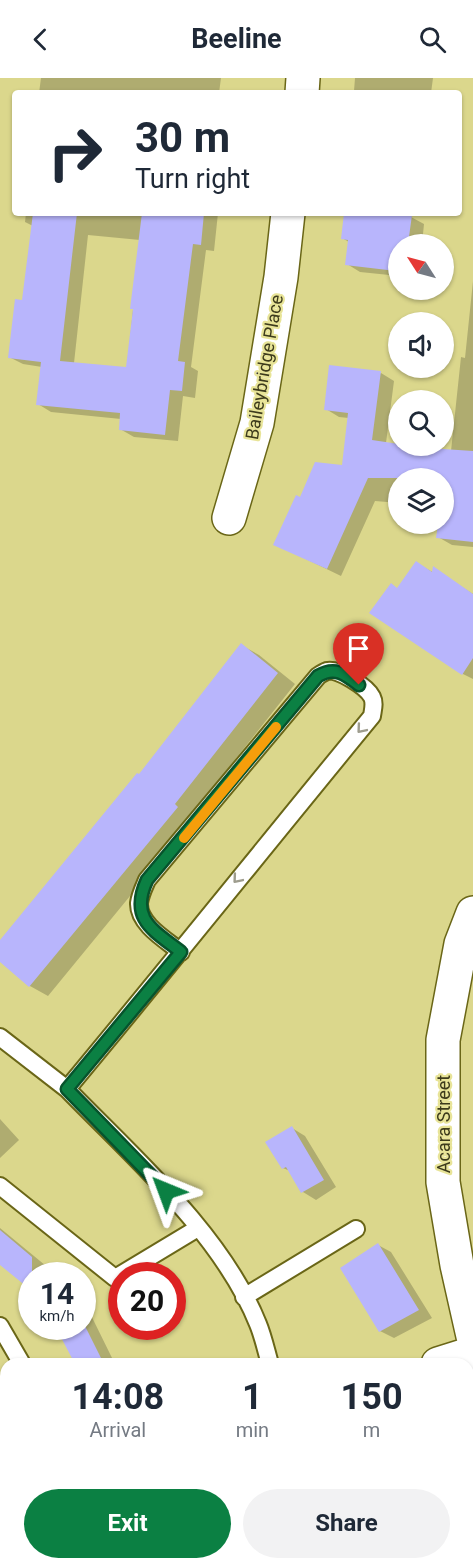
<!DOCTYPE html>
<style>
:root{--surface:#fff;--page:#f2f2f3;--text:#1f2937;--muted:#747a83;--accent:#0b8043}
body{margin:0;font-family:Roboto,sans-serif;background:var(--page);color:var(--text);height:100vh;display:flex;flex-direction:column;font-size:22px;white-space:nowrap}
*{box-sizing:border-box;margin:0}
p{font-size:20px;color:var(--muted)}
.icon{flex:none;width:33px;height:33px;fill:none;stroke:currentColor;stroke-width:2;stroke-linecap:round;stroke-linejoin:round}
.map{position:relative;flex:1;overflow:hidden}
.drawer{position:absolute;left:0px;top:1280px;width:474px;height:212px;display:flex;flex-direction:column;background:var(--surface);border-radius:18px 18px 0 0;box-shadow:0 2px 4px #0004}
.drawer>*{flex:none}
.top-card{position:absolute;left:12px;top:12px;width:450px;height:126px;border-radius:6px;box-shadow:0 2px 4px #0004;background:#fff;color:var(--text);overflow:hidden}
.needle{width:39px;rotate:306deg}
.controls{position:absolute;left:388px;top:156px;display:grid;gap:12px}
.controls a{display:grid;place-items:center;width:66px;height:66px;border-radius:50%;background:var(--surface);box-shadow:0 2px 4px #0004;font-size:30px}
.speed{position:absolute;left:18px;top:1184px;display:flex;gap:12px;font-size:30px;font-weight:700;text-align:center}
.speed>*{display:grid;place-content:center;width:78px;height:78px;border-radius:50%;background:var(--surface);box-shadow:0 2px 4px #0004;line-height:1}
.speed small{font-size:15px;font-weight:400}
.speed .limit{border:9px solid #d22;background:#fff;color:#111}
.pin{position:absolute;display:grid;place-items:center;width:51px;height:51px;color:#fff;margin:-62px -26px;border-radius:50% 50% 50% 0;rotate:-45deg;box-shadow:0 0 6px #0007}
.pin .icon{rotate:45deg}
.me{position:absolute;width:66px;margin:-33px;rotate:316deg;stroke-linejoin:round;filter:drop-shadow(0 0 4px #0008)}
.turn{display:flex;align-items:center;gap:21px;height:126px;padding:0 24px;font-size:27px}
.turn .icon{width:78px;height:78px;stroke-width:2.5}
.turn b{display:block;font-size:42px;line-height:51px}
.eta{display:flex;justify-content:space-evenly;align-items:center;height:102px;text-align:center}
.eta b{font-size:36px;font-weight:700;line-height:42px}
.button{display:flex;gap:12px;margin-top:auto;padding:12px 24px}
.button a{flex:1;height:69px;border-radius:36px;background:var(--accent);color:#fff;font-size:24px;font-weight:700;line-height:69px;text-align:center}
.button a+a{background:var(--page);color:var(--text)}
header{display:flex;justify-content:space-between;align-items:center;height:78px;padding:0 24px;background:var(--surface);font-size:27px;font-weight:700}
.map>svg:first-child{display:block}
</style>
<header><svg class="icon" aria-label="back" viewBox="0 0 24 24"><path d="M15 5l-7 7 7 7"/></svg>Beeline<svg class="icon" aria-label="search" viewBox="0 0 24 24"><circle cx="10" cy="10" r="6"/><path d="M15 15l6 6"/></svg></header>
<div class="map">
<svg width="473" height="1490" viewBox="0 0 473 1490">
<rect width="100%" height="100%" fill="#dbd78c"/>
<path fill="#0003" fill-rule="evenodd" d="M 41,0 L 221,0 L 219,15 L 39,15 Z
M 355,0 L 433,0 L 431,15 L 356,15 L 354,13 Z
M 26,135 L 218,135 L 214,173 L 206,172 L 191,289 L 198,293 L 195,320 L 183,318 L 178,363 L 134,359 L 120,351 L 121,341 L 51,334 L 38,326 L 42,289 L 23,286 L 9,279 L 23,223 L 33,148 L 25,144 ZM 88,157 L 140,162 L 127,291 L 74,285 Z
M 345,135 L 412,135 L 411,139 L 424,146 L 422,166 L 399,166 L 399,198 L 360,194 L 347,186 L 349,164 L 342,160 Z
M 473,203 L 473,469 L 452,467 L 438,459 L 440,446 L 444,446 L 444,400 L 399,400 L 399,425 L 375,423 L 341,498 L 275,466 L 301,421 L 343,389 L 349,340 L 339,339 L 326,331 L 381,295 L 394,303 L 386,365 L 451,373 L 461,279 L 465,280 Z
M 417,485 L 434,495 L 434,491 L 473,516 L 473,601 L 463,596 L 398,511 Z
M 241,567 L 259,577 L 295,606 L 191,737 L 194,740 L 48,918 L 30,908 L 0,882 L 0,864 L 139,698 Z
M 0,1041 L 19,1062 L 0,1080 Z
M 292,1050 L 305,1058 L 336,1109 L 316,1122 L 303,1114 L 290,1093 L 283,1090 Z
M 0,1150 L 57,1197 L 32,1197 L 0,1185 Z
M 378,1167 L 391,1174 L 432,1240 L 394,1260 L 380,1253 Z
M 82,1219 L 115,1286 L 76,1286 L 57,1248 L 82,1248 Z
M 468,1440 L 473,1440 L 473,1490 L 387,1490 L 353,1485 L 468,1485 Z
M 79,1485 L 155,1485 L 152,1490 L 77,1490 Z"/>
<path fill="#b8b5fc" d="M 33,135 L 77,135 L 60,283 L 126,289 L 133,231 L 130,231 L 142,135 L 204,135 L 201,167 L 193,166 L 178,283 L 185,284 L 182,313 L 170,312 L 165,357 L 119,352 L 120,335 L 36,327 L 41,284 L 8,280 L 15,221 L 22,222 Z
M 344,135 L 391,135 L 412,137 L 408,166 L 399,166 L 396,193 L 345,187 L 348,162 L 341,161 Z
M 329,287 L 381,293 L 372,362 L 399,366 L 399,368 L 473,373 L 473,464 L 436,460 L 438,446 L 444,446 L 444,400 L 368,400 L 327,491 L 273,467 L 296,417 L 300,419 L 315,384 L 342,387 L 348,335 L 324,332 Z
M 416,483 L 432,494 L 433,488 L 473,516 L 473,580 L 462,597 L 369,535 L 391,505 L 397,510 Z
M 241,565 L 278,595 L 175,726 L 178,729 L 29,909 L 0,884 L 0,862 L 137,695 L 139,696 Z
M 292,1048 L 324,1102 L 301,1115 L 286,1089 L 282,1091 L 265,1064 Z
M 0,1152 L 32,1179 L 32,1213 L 0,1187 Z
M 378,1165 L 419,1232 L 379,1254 L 340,1190 Z
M 55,1248 L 85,1248 L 104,1286 L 75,1286 Z"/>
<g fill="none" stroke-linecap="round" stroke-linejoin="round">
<defs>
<path id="service" d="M 181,874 C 166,862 138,846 139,825 C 140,817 144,809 147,802 L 318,598 C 321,596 324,594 327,593 C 338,590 367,609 372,619 C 375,625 373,631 372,638 C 270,762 170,887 67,1011 C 133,1079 222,1156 258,1246 C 263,1258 266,1272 270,1286
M 0,959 L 67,1011
M 0,1108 L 115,1200 L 198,1150
M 244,1219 L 356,1151
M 0,1248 L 22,1286"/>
<path id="minor" d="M 302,15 L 303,0
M 229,440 L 257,345 L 281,199 L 288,135
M 473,835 L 461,866 L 443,962 L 443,1104 L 457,1187 L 473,1258
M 438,1286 L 473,1275
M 0,1389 L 6,1390"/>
</defs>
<use href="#service" stroke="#6a6617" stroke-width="20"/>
<use href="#minor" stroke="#6a6617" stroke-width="36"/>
<use href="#service" stroke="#fff" stroke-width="16"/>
<use href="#minor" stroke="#fff" stroke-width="33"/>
</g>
<defs><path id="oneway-chevron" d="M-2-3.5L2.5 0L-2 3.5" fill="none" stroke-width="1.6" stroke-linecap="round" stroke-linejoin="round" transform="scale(1.5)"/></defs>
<g stroke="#9e9d8e">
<use href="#oneway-chevron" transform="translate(361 651) rotate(130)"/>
<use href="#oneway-chevron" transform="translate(237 801) rotate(130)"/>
</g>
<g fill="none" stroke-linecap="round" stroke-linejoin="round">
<defs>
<path id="route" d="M 166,1113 L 67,1011 L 181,874 C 153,852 129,841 147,802 L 318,598 C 335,588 345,596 359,607"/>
</defs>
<use href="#route" stroke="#07532c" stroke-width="15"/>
<use href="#route" stroke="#0b8043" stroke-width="10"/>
<path stroke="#f59e0b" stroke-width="10" d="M 184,760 L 276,649"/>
</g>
<g text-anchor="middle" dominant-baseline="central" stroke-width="4.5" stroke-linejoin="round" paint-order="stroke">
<g font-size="18" fill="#3d3b1c" stroke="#e8e498">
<text transform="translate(264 289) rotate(-80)">Baileybridge Place</text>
<text transform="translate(443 1046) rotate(-90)">Acara Street</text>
</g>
</g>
</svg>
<div class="controls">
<a><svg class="needle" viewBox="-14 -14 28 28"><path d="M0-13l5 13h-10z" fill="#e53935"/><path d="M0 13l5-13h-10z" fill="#747a83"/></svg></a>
<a><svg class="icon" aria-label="sound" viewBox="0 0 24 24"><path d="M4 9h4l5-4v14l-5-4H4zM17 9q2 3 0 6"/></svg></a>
<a><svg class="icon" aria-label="search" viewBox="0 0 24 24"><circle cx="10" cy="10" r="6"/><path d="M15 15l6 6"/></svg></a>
<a><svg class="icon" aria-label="layers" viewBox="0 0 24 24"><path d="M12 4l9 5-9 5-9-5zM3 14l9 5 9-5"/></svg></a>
</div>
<div class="speed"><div>14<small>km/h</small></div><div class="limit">20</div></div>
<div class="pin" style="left:359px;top:607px;background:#d93025"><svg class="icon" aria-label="arrive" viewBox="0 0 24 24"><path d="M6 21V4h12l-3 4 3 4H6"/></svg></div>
<svg class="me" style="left:166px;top:1113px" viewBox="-20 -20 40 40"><path d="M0-17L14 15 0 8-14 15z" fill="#0b8043" stroke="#fff" stroke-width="4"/></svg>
<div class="top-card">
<div class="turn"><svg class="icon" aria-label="right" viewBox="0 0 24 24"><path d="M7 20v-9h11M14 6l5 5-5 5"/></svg><div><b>30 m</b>Turn right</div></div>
</div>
<section class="drawer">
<div class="eta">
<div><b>14:08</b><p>Arrival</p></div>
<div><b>1</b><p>min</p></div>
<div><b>150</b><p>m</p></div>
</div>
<div class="button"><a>Exit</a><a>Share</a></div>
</section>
</div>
